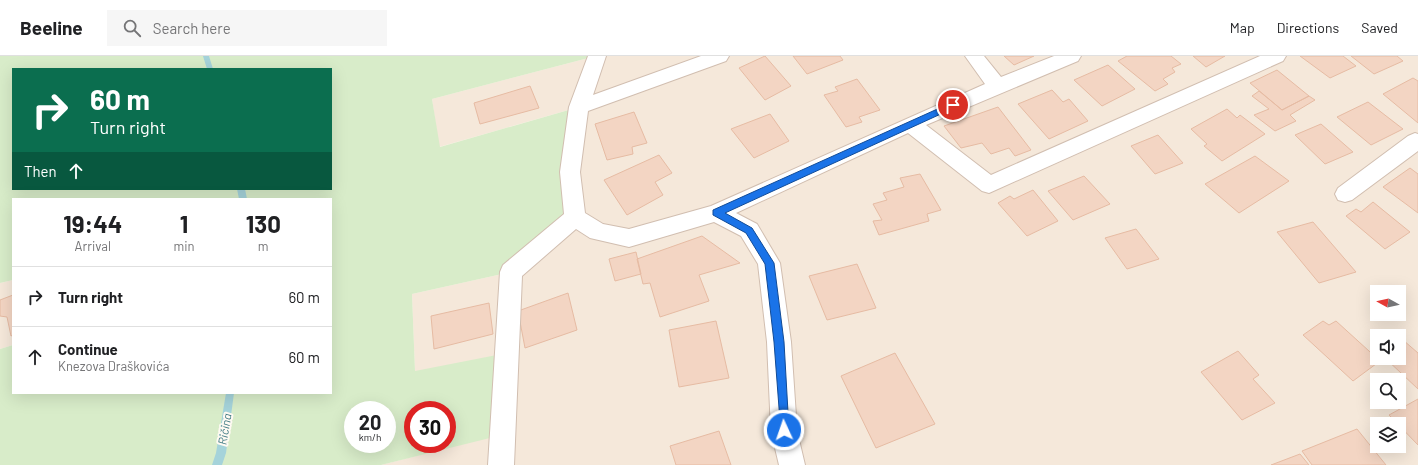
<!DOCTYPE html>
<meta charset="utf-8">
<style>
:root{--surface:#fff;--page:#f6f6f6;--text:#202124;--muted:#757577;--line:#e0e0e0}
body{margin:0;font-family:Barlow,sans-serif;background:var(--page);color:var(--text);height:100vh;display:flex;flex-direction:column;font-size:15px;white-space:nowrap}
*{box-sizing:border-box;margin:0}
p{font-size:13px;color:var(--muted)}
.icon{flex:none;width:22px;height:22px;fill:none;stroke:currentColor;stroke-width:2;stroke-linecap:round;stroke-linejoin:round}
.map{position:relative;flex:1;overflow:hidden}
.panel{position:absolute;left:12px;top:142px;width:320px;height:196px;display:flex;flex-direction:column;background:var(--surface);border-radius:0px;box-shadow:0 4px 16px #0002}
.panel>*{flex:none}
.guide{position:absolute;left:12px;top:12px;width:320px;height:122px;border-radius:0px;box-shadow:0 4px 16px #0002;background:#0b6e4f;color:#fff;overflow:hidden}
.needle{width:26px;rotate:278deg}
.fabs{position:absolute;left:1370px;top:229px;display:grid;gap:8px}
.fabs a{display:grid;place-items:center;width:36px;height:36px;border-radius:0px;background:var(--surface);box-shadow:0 4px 16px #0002;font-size:20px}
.speed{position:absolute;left:344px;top:345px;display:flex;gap:8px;font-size:20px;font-weight:700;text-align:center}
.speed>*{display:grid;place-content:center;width:52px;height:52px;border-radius:50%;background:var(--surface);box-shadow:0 4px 16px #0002;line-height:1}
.speed small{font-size:10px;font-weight:400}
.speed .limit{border:6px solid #d22;background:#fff;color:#111}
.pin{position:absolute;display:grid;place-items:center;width:34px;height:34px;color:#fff;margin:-17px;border:2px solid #fff;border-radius:50%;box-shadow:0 1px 4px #0007}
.me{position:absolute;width:44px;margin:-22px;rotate:357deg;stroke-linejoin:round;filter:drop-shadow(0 0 3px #0008)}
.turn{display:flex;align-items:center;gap:14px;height:84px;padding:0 12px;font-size:18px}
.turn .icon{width:52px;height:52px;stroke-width:2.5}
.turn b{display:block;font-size:28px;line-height:34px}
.then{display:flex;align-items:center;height:38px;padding:0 12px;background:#0003;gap:8px;font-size:15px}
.eta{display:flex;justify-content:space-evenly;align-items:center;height:68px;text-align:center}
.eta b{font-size:24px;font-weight:700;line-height:28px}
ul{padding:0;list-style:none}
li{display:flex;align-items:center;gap:12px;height:60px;padding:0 12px;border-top:1px solid var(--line)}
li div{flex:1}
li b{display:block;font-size:15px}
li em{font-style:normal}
header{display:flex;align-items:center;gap:24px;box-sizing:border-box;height:56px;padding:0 20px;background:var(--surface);border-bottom:1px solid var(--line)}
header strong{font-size:19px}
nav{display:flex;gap:22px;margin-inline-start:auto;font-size:14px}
.search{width:280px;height:36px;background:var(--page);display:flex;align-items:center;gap:10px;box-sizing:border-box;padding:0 14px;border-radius:0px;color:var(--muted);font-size:15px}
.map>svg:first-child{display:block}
</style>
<header>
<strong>Beeline</strong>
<div class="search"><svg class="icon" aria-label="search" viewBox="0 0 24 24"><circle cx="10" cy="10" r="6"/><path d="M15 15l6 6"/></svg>Search here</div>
<nav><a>Map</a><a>Directions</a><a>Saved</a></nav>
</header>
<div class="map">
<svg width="1418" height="409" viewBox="0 0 1418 409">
<rect width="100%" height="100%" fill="#fdf6ec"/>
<path fill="#f5e8da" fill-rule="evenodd" d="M 596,0 L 1418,0 L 1418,409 L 381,409 L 502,378 L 415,315 L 412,238 L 511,216 L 579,51 L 439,91 L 432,43 ZM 1377,236 L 1399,236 L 1399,258 L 1377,258 ZM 1377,280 L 1399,280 L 1399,302 L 1377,302 ZM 1377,324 L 1399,324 L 1399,346 L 1377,346 ZM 1377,368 L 1399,368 L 1399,390 L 1377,390 Z
M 13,224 L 13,289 L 0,293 L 0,227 Z"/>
<path fill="#d8ecc9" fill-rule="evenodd" d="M 0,0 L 596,0 L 432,43 L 440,91 L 579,51 L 575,161 L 511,216 L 412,238 L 415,315 L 507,297 L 502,379 L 381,409 L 0,409 L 0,293 L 13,289 L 13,337 L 331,337 L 331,143 L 13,143 L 13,224 L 0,227 ZM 13,13 L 331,13 L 331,133 L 13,133 ZM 353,354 L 387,354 L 387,388 L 353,388 ZM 413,354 L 447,354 L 447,388 L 413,388 Z"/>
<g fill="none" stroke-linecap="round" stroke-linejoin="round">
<path fill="#a5d3da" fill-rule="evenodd" d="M 203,0 L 209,0 L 213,13 L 207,13 Z
M 237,133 L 245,133 L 247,143 L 239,143 Z
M 226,337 L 234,337 L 226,397 L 222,409 L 212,409 L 216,397 Z"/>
</g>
<path fill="#f3d5c3" stroke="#e6bba3" d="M 765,0 L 791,30 L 765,44 L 739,12 Z
M 793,0 L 840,0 L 843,4 L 807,18 Z
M 1004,0 L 1034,0 L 1014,9 Z
M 1127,0 L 1171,0 L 1181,8 L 1172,12 L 1175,16 L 1163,23 L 1168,28 L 1155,35 L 1118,5 Z
M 1193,0 L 1225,0 L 1206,11 Z
M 1300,0 L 1343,0 L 1356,10 L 1330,22 Z
M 1351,0 L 1397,0 L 1403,5 L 1374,18 Z
M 1108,9 L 1135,33 L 1102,50 L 1074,24 Z
M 1277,14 L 1309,40 L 1282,54 L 1250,27 Z
M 1413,22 L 1418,25 L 1418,67 L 1383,38 Z
M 857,23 L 880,54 L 859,61 L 862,66 L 846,71 L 824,39 L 838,35 L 835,31 Z
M 530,30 L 539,52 L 480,68 L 474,47 Z
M 1052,34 L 1063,46 L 1069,43 L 1088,65 L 1049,83 L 1018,48 Z
M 1259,35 L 1282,54 L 1309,40 L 1315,44 L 1290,59 L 1296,65 L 1275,75 L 1254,59 L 1269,53 L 1252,40 Z
M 1368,46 L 1403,73 L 1371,89 L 1337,61 Z
M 998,51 L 1031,94 L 1015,100 L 1009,92 L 991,98 L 982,87 L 961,92 L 944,70 Z
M 1227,53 L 1237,62 L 1240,59 L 1265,78 L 1222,105 L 1204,90 L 1207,88 L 1191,73 Z
M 634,56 L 647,87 L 632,91 L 633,98 L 607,104 L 595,68 Z
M 770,58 L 789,85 L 754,102 L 731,73 Z
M 1321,68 L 1353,96 L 1325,108 L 1295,79 Z
M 1158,79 L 1183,107 L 1155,118 L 1131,90 Z
M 659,99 L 672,117 L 655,126 L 663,139 L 627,159 L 604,124 Z
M 1255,100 L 1289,125 L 1239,157 L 1205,128 Z
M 1410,112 L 1418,118 L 1418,157 L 1383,131 Z
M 920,118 L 941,154 L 927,158 L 929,165 L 879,179 L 873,165 L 882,164 L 873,148 L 887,144 L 883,137 L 904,131 L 900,122 Z
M 1084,120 L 1110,148 L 1073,164 L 1048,135 Z
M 1033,134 L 1058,165 L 1027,180 L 998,147 L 1010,140 L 1014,143 Z
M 1373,146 L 1410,176 L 1385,193 L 1346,160 L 1356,153 L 1361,156 Z
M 1313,166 L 1356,216 L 1319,227 L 1277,176 Z
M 1136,173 L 1159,203 L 1127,213 L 1105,182 Z
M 702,180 L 740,207 L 699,219 L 709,245 L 660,261 L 650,227 L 643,228 L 637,203 Z
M 636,196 L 641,218 L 615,225 L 609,203 Z
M 857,208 L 876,252 L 827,264 L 809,220 Z
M 568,237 L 577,274 L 525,292 L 518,255 Z
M 13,239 L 13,279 L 11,280 L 7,261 L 0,260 L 0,244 Z
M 489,247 L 493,278 L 434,293 L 431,260 Z
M 716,265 L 729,322 L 679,331 L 669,274 Z
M 1323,265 L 1329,269 L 1336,265 L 1380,305 L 1353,325 L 1303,279 Z
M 1403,284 L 1418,297 L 1418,333 L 1385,302 L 1399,302 L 1399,287 Z
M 1238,295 L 1259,319 L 1253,323 L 1275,347 L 1242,364 L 1201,316 Z
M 895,297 L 935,368 L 876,392 L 841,320 Z
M 1418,343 L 1418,389 L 1389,359 Z
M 1357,373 L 1386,409 L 1312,409 L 1302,395 Z
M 719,375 L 731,409 L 676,409 L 670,390 Z
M 1300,398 L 1309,409 L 1271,409 Z"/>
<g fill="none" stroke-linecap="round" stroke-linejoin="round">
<defs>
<path id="street" d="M 588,0 L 606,0 L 593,39 L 701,0 L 729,0 L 726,5 L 588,55 L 580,116 L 585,157 L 603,168 L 629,173 L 711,150 L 985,28 L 965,0 L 984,0 L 1001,21 L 1054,0 L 1081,0 L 1078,5 L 926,69 L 991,119 L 1260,0 L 1286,0 L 1283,5 L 989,137 L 982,135 L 908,77 L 736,157 L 757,168 L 780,207 L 791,286 L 797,375 L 805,409 L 779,409 L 771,375 L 767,286 L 758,208 L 741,180 L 714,166 L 629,191 L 590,182 L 576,173 L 522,220 L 514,409 L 488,409 L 500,216 L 503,209 L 564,158 L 560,116 L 569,51 Z
M 1415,77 L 1418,78 L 1418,95 L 1352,144 L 1345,146 L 1338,144 L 1335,138 L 1338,132 L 1408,80 Z"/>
</defs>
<use href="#street" stroke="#d1beb0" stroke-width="2"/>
<use href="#street" fill="#fff" fill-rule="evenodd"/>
</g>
<path fill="#1a73e8" stroke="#114b97" d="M 953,46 L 957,49 L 956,51 L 725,157 L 752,172 L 774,207 L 784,286 L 789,374 L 788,378 L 784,379 L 781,378 L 774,286 L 765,208 L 746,177 L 713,159 L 713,154 Z"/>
<g text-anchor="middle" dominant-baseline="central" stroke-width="4" stroke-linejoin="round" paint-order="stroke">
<g font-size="12" font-style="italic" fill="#437c86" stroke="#fffaf3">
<text transform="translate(224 373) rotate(-80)">Ričina</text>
</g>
</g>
</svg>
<div class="fabs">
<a><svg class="needle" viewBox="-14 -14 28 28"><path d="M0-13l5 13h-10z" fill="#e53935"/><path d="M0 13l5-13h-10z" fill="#757577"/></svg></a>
<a><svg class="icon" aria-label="sound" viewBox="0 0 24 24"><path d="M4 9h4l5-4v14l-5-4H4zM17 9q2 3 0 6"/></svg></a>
<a><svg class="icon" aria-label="search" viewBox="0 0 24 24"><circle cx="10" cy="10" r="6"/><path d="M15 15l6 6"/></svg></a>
<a><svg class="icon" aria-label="layers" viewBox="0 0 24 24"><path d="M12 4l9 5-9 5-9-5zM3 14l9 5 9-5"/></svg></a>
</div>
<div class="speed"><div>20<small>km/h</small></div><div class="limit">30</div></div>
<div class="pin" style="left:953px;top:49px;background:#d93025"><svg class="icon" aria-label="arrive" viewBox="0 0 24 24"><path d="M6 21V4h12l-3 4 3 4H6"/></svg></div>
<svg class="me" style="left:784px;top:374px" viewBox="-20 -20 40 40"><circle r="17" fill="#1a73e8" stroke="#fff" stroke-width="3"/><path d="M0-11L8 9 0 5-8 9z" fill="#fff"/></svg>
<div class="guide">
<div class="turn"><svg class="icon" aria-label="right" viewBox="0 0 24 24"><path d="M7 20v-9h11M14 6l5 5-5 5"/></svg><div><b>60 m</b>Turn right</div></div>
<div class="then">Then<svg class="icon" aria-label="ahead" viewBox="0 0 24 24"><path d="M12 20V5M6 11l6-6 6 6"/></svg></div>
</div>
<section class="panel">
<div class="eta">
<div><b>19:44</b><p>Arrival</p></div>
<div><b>1</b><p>min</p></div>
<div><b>130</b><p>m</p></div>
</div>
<ul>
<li><svg class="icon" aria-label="right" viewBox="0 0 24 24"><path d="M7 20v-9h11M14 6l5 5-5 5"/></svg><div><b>Turn right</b></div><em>60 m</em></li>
<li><svg class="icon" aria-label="ahead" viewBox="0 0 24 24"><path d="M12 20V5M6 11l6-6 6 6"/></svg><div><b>Continue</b><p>Knezova Draškovića</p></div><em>60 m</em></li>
</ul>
</section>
</div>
